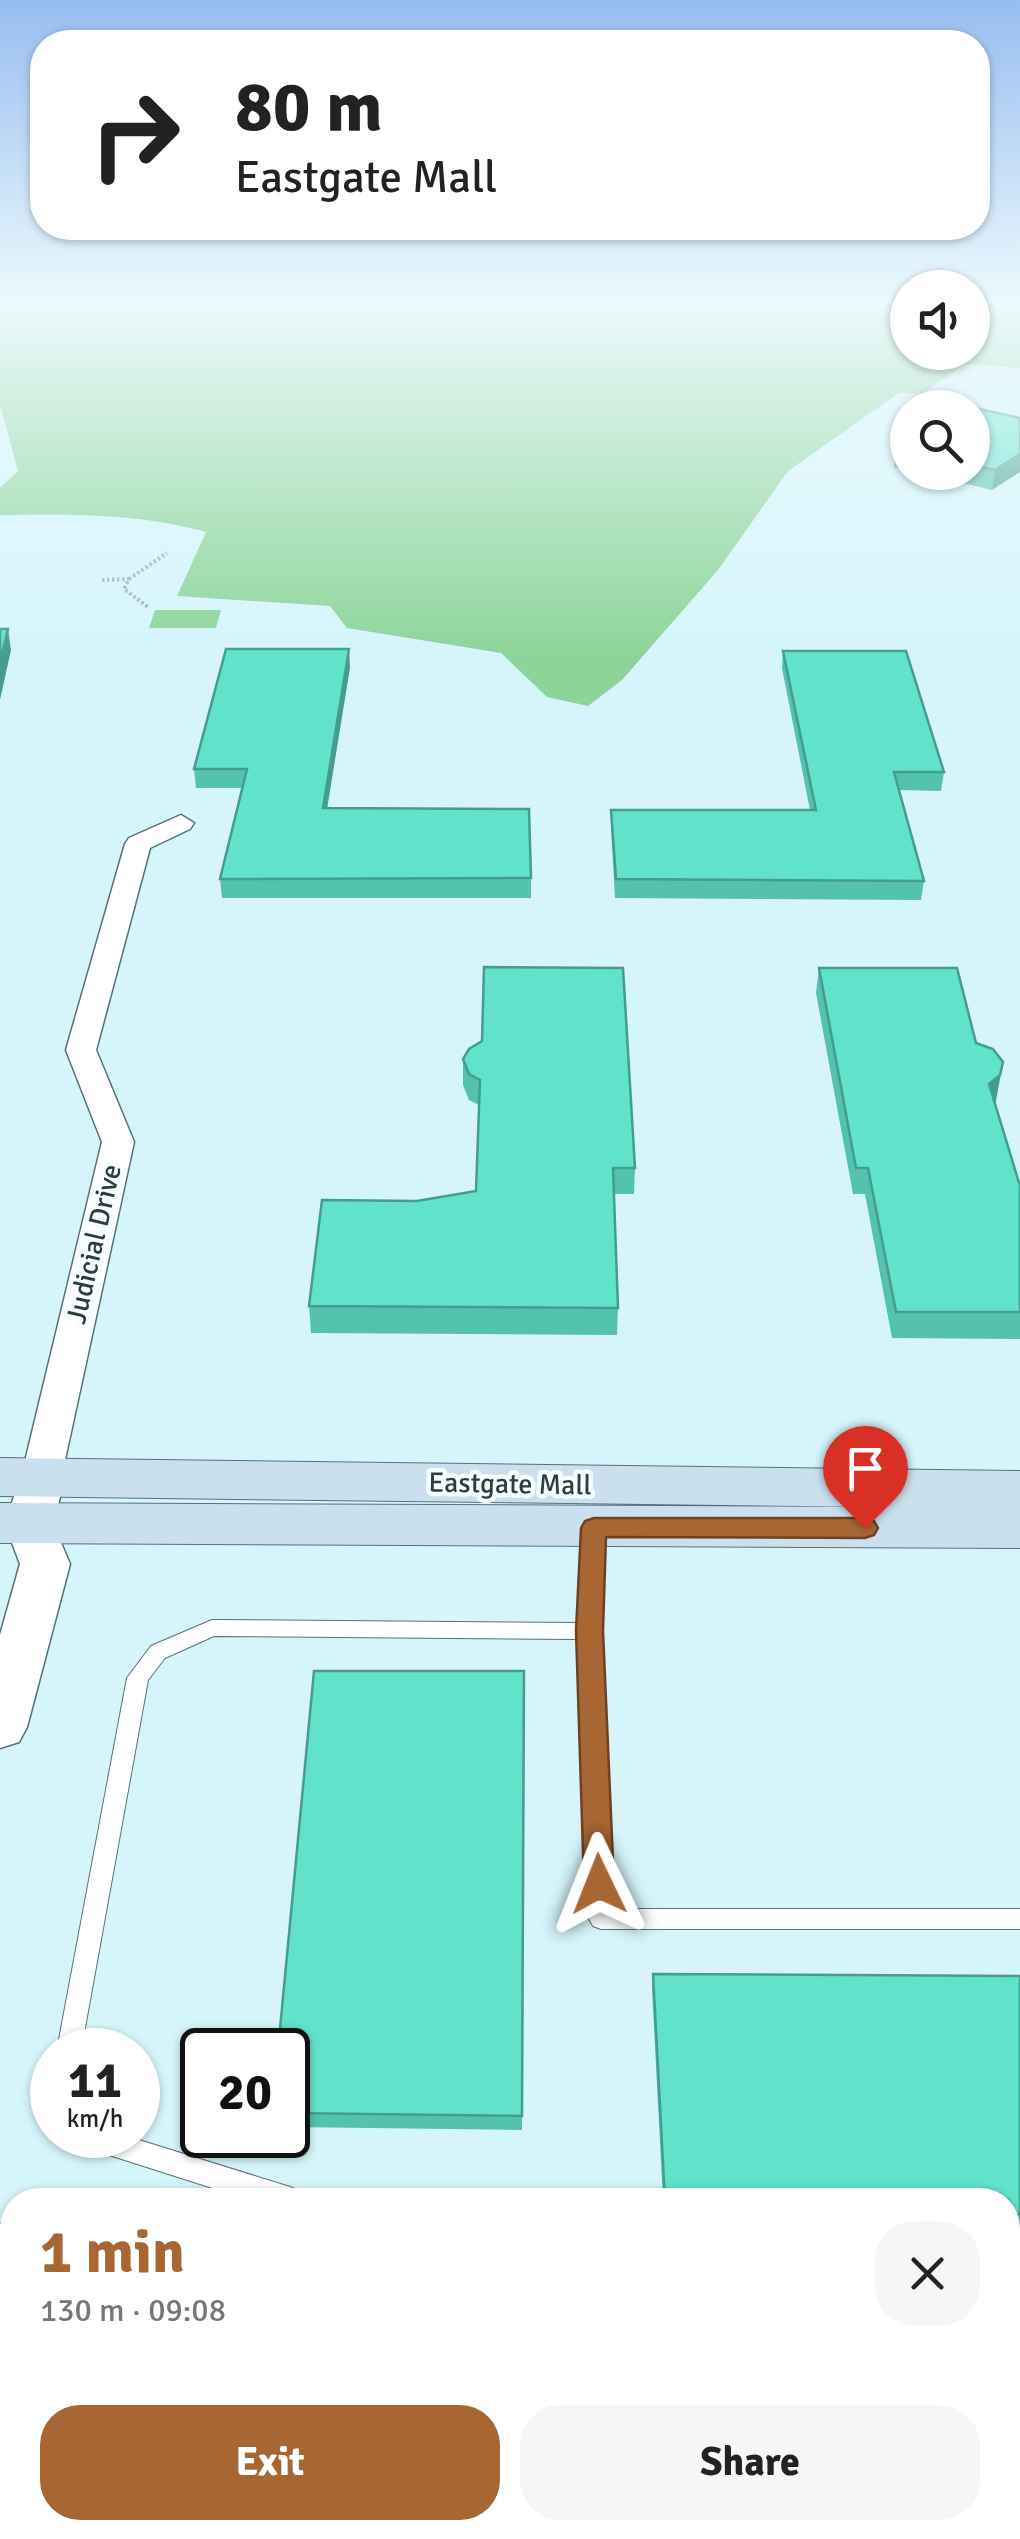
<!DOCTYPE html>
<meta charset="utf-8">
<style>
:root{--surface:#fff;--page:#f6f6f6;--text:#222;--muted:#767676;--accent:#a86633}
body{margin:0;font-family:Signika,sans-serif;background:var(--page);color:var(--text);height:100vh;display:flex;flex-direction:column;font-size:38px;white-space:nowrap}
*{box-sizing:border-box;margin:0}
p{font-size:32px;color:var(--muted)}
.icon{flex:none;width:55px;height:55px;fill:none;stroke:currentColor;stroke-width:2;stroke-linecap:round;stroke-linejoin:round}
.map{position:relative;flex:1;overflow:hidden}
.panel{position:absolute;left:0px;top:2188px;width:1020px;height:352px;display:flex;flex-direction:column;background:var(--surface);border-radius:40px 40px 0 0;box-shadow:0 2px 8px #0004}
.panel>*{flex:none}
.guide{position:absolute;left:30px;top:30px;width:960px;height:210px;border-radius:40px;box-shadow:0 2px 8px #0004;background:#fff;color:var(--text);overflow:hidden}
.buttons{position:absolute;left:890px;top:270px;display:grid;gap:20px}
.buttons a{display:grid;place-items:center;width:100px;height:100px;border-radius:50%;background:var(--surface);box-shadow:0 2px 8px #0004;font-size:50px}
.speed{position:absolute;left:30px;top:2028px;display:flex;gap:20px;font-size:50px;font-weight:700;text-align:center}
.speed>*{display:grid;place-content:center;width:130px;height:130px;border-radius:50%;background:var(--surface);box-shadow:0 2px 8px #0004;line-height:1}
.speed small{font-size:25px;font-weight:400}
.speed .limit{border:5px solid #111;border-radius:15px;background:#fff;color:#111}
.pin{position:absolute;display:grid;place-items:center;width:85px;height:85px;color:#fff;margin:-102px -42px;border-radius:50% 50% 50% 0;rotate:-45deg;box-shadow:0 0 10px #0007}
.pin .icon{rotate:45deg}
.me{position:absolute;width:110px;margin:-55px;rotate:358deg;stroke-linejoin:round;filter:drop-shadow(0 0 8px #0008)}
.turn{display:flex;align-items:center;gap:35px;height:210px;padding:0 40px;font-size:45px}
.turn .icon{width:130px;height:130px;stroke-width:2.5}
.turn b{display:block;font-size:70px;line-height:85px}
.round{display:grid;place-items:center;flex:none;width:105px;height:105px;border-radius:40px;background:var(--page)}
.overview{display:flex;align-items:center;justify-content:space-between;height:170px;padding:0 40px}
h1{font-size:60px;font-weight:700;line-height:75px;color:var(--accent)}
.primary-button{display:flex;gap:20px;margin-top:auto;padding:20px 40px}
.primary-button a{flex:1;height:115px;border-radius:40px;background:var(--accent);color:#fff;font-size:40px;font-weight:700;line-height:115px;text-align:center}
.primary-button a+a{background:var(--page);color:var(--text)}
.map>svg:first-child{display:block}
</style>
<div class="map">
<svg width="1020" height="2539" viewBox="0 0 1020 2539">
<rect width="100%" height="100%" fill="#d5f5fb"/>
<path fill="#8cd498" d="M 0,305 L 907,305 L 908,352 L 972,352 L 973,305 L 1020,305 L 1020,368 L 965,364 L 921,394 L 899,393 L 788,471 L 718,570 L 622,680 L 588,706 L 547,697 L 501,653 L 347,628 L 330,606 L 177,596 L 206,532 C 137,513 71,514 0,515 L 0,488 L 18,471 L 0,404 Z
M 155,610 L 221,610 L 216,628 L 149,628 Z"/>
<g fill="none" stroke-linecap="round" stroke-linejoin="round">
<defs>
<path id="service" d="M 594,1521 L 601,1523 L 604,1528 L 599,1631 L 612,1909 L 1020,1909 L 1020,1929 L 601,1929 L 593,1926 L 589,1919 L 579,1639 L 214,1636 L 165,1658 L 148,1680 L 81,2050 L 57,2050 L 127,1678 L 151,1646 L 212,1620 L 579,1623 L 584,1528 L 587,1523 Z
M 71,2135 L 123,2135 L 290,2187 L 299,2191 L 303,2200 L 250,2200 L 84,2147 L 75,2144 Z
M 1008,2340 L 1020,2340 L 1020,2368 L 1008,2368 Z
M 0,2460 L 12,2465 L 12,2494 L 0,2490 Z
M 135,2528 L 191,2528 L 198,2539 L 141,2539 Z
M 291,2528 L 321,2528 L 317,2539 L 287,2539 Z
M 477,2528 L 507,2528 L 504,2539 L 474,2539 Z"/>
<path id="minor" d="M 181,815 L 194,823 L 190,829 L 150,848 L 96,1050 L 134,1142 L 61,1478 L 55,1488 L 41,1492 L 27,1488 L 21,1478 L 102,1142 L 66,1050 L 125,844 L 129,838 Z
M 0,2224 L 12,2229 L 12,2283 L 0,2278 Z
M 790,2528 L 879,2528 L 884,2539 L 795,2539 Z"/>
<path id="tertiary" d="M 41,1461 L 58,1466 L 65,1478 L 53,1524 L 70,1564 L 27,1727 L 19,1742 L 0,1748 L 0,1635 L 20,1564 L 5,1524 L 24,1466 Z"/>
<path id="secondary" d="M 0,1458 L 1020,1471 L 1020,1548 L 0,1543 L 0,1503 L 887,1507 L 0,1496 Z"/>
</defs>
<use href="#service" stroke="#567278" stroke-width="2"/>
<use href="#minor" stroke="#567278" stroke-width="3"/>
<use href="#tertiary" stroke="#567278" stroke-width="3"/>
<use href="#secondary" stroke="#567278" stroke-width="2"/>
<path stroke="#9cb5ba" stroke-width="4" stroke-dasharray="2.5 2.5" stroke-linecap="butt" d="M 129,579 L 167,553
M 102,580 L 129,579 L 124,589 L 148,607"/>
<use href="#service" fill="#fff" fill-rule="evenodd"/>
<use href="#minor" fill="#fff" fill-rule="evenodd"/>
<use href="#tertiary" fill="#fff" fill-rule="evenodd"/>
<use href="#secondary" fill="#cbe0ef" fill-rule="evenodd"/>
</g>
<path fill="#53c2af" d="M 972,408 L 1020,418 L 992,490 L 918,472 L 972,472 Z
M 908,441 L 908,470 L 894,467 L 896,447 Z
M 783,651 L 944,772 L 941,791 L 899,790 L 924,881 L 921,900 L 615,898 L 611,829 L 611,810 L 810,810 L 782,668 Z
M 350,667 L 327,808 L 531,878 L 531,898 L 222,898 L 220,879 L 242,788 L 196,788 L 194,769 Z
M 819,968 L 976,1043 L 996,1101 L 995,1102 L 1020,1186 L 1020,1339 L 892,1338 L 865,1194 L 853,1194 L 816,993 Z
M 463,1059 L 635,1168 L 634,1194 L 614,1194 L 618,1308 L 617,1335 L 311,1333 L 309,1306 L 476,1191 L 479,1105 L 469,1100 L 463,1085 Z
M 524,1671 L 522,2130 L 288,2127 L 288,2050 Z
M 653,1974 L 1020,1976 L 1020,2227 L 1008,2227 L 1008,2200 L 663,2200 L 652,1989 Z"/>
<path fill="#439e8e" d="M 1020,454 L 1020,472 L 992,490 L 995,470 Z
M 8,629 L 11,650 L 0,700 L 0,662 Z
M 349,649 L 350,667 L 324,827 L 323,808 Z
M 1003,1062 L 996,1101 L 985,1110 L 989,1084 Z"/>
<path fill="#60e2cb" stroke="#439e8e" stroke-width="2.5" d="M 966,406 L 1020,418 L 1020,454 L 995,470 L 972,465 L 972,408 L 963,408 Z
M 908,441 L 908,450 L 896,447 Z
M 0,629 L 8,629 L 0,662 Z
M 226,649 L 349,649 L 323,808 L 529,809 L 531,878 L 220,879 L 247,769 L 194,769 Z
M 783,651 L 906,651 L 944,772 L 894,772 L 924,881 L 616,879 L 611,810 L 816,810 Z
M 484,967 L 623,968 L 635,1168 L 613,1168 L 618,1308 L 309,1306 L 322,1200 L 417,1201 L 476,1191 L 480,1080 L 469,1074 L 463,1059 L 469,1049 L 482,1041 Z
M 819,968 L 957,968 L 976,1043 L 993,1049 L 1003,1062 L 1000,1075 L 989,1084 L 1020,1186 L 1020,1312 L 896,1312 L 868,1168 L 856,1168 Z
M 314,1671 L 524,1671 L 522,2116 L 288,2113 L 288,2050 L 278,2050 Z
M 653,1974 L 1020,1976 L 1020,2214 L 1008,2214 L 1008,2200 L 665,2200 Z"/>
<linearGradient id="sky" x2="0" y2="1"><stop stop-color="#97bdf0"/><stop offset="0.46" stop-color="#ecfafd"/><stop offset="1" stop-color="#ecfafd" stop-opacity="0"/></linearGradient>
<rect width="1020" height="660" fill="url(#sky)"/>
<path fill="#a86633" stroke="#6d4221" stroke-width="2.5" d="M 594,1518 L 865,1518 L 874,1521 L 878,1528 L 874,1535 L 865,1538 L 606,1537 L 603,1631 L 614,1884 L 610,1894 L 599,1898 L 588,1894 L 584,1884 L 576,1631 L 581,1528 L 585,1521 Z"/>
<g text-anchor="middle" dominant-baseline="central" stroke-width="9" stroke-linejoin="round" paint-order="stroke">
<g font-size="28" fill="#2f3c3e" stroke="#f6fdfe">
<text transform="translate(94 1244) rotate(-77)">Judicial Drive</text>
<text transform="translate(510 1484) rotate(1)">Eastgate Mall</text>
</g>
</g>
</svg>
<div class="buttons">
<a><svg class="icon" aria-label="sound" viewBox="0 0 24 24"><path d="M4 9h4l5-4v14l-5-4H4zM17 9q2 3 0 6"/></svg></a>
<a><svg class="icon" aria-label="search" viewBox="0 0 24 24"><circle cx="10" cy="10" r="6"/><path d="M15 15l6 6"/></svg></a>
</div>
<div class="speed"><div>11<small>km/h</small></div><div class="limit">20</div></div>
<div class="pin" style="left:865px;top:1528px;background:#d93025"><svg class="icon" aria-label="arrive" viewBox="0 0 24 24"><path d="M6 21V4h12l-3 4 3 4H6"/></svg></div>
<svg class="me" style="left:599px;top:1884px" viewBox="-20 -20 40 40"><path d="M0-17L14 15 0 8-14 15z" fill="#a86633" stroke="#fff" stroke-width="4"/></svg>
<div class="guide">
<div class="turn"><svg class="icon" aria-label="right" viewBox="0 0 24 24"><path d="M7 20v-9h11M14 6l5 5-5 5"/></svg><div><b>80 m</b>Eastgate Mall</div></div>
</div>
<section class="panel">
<div class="overview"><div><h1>1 min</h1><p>130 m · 09:08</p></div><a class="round"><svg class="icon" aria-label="close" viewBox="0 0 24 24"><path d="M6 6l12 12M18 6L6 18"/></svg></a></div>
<div class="primary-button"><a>Exit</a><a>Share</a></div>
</section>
</div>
